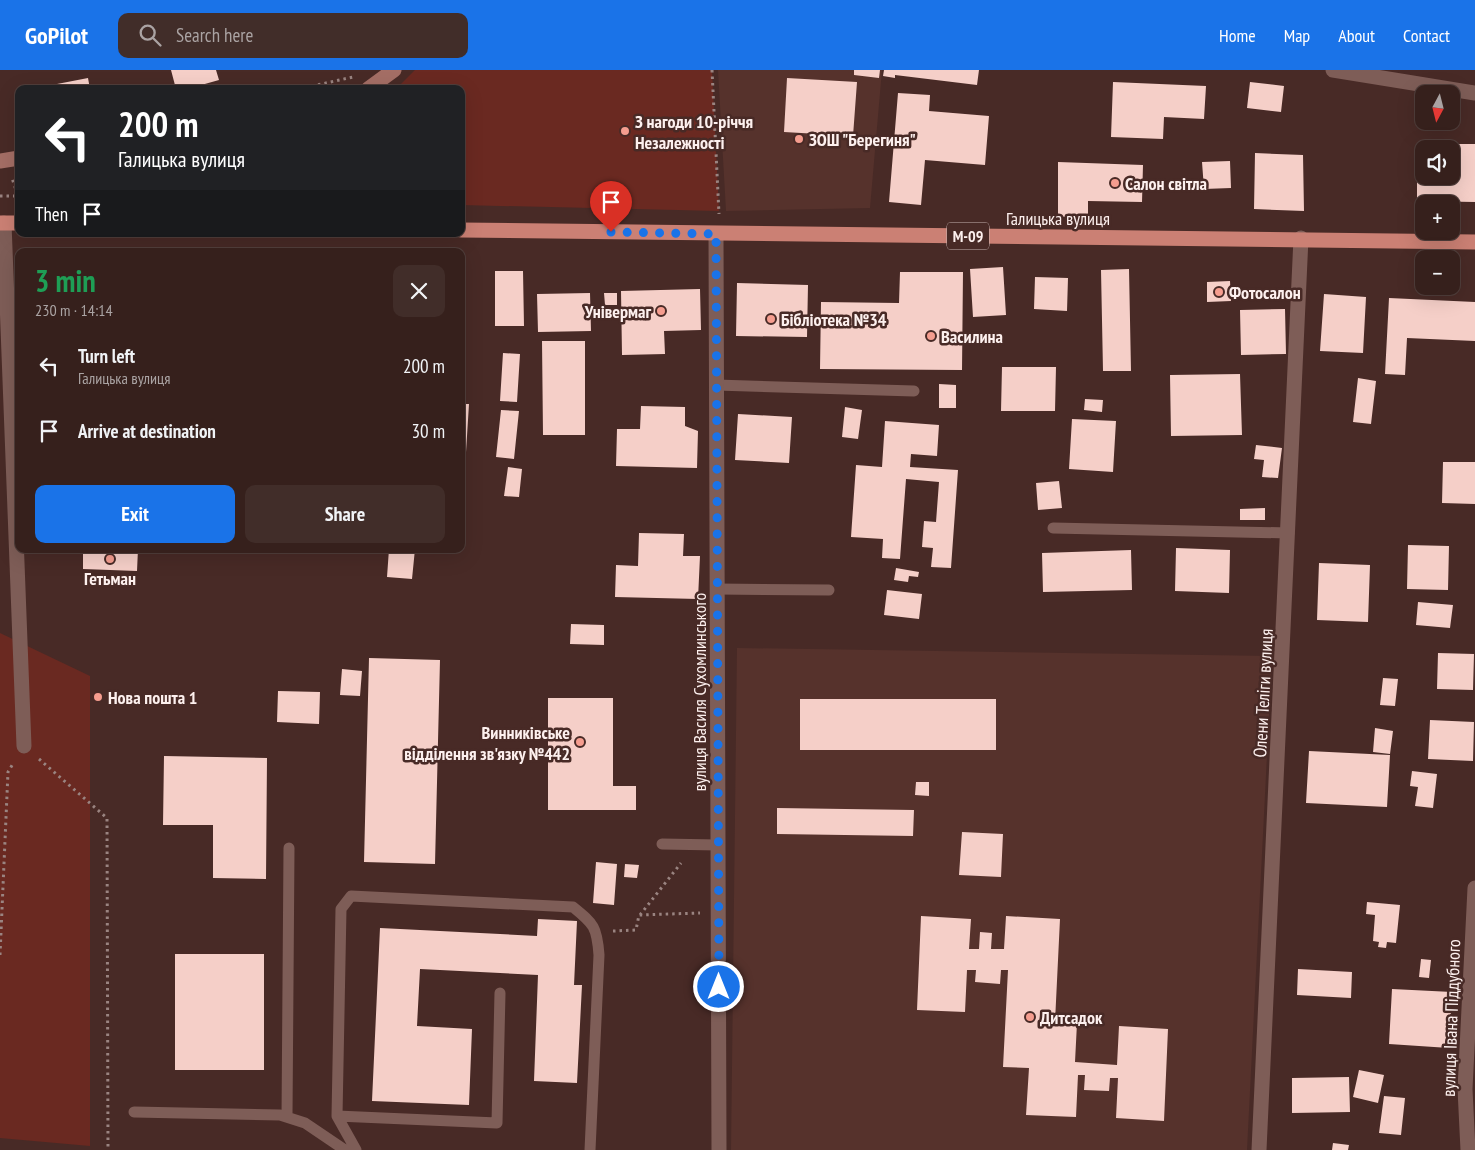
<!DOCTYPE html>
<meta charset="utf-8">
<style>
:root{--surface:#36201c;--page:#412d29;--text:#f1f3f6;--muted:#aaa3a3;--line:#503e3b;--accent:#1a73e8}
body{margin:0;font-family:"PT Sans Narrow",sans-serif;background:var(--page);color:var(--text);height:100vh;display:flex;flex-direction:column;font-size:19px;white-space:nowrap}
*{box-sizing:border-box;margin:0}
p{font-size:16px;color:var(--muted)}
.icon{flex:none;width:28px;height:28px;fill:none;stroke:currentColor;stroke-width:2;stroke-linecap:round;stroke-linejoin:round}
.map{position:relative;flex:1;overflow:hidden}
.panel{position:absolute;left:15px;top:178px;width:450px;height:305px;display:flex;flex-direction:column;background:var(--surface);border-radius:10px;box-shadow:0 5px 20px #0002,0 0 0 1px var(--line)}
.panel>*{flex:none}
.hud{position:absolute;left:15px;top:15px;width:450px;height:152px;border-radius:10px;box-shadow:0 5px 20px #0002,0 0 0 1px var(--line);background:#202124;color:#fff;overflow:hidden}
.needle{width:32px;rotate:187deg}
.buttons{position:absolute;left:1415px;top:15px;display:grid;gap:10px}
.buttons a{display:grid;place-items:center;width:45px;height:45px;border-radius:10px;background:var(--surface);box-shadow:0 5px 20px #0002,0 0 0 1px var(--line);font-size:25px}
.pin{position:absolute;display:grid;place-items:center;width:42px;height:42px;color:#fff;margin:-51px -21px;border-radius:50% 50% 50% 0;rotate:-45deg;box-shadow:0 0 5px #0007}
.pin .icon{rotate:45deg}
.me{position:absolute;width:55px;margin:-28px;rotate:0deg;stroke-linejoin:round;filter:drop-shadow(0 0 4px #0008)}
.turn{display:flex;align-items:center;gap:18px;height:105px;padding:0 20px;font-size:22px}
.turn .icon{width:65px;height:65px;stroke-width:2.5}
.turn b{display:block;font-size:35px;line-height:42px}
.then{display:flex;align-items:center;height:48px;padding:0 20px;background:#0003;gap:10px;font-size:19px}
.round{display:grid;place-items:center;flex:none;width:52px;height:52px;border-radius:10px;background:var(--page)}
.head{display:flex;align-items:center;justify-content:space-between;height:85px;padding:0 20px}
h1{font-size:30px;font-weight:800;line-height:38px;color:#1e9e55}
.primary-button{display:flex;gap:10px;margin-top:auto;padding:10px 20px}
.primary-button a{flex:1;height:58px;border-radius:10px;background:var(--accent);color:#fff;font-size:20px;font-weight:800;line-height:58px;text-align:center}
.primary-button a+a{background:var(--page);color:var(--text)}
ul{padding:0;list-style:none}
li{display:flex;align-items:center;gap:15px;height:65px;padding:0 20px}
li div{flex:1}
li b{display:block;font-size:19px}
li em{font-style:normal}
header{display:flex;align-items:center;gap:30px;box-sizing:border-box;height:70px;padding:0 25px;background:var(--accent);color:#fff}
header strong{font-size:24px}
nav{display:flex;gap:28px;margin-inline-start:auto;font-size:18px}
.search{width:350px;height:45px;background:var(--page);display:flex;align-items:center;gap:12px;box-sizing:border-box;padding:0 18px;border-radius:10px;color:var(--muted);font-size:19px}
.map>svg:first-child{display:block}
</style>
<header>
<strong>GoPilot</strong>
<div class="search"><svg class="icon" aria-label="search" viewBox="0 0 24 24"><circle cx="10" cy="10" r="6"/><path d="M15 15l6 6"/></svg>Search here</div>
<nav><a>Home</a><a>Map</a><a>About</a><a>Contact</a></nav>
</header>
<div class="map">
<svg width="1475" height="1080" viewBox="0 0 1475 1080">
<rect width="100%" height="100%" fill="#482a26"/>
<path fill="#56322c" d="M 718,0 L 882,0 L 870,138 L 726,141 Z
M 737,578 L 1272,586 L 1247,1080 L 731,1080 Z"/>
<path fill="#6a2921" d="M 415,0 L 712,0 L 719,141 L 461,135 L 461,19 L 396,19 Z
M 0,563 L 90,606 L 90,1076 L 0,1068 Z"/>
<path fill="#f5cfc8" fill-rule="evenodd" d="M 171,0 L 216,0 L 219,10 L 187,19 L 176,19 Z
M 854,0 L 880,0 L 879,8 L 854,5 Z
M 884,0 L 979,0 L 977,15 L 895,5 L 895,8 L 883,6 Z
M 88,8 L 90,19 L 58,19 L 57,14 Z
M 787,8 L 857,12 L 853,66 L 784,62 Z
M 1113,12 L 1206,16 L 1204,49 L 1164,47 L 1163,69 L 1111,67 Z
M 1250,12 L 1284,16 L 1281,42 L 1247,38 Z
M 898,23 L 930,25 L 929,41 L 989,46 L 985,95 L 925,90 L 921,135 L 889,132 Z
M 1417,74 L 1475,74 L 1475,132 L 1417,131 ZM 1424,79 L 1451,79 L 1451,106 L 1424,106 Z
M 1255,83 L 1303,85 L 1304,141 L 1254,139 Z
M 1230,91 L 1231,118 L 1204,119 L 1202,92 Z
M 1058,92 L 1143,95 L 1142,132 L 1088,131 L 1088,150 L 1058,146 Z
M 1003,197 L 1006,245 L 973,247 L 970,199 Z
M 1129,199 L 1131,301 L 1103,301 L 1101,200 Z
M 495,201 L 523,201 L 524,256 L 495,256 Z
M 900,202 L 963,202 L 962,300 L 820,299 L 821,232 L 899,233 Z
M 1035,207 L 1068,208 L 1067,241 L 1034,239 Z
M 1230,211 L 1231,231 L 1207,232 L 1207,212 Z
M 737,213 L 808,215 L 807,267 L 736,266 Z
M 700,219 L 701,260 L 664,261 L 665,284 L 622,285 L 621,221 Z
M 590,223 L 591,261 L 538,262 L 537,224 Z
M 604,223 L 617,223 L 617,235 L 605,235 Z
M 1324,224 L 1366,227 L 1363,283 L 1320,281 Z
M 1389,228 L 1475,232 L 1475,271 L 1407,268 L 1405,305 L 1385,304 Z
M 1285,239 L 1286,284 L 1241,285 L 1240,240 Z
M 542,271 L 585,271 L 585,365 L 543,365 Z
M 503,283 L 520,284 L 517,332 L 500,331 Z
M 1002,297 L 1056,297 L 1055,341 L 1001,341 Z
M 1240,304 L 1242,365 L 1171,366 L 1170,305 Z
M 1358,308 L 1376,311 L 1371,354 L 1353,352 Z
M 939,314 L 956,315 L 956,338 L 939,338 Z
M 1085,329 L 1103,330 L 1102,342 L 1084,340 Z
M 461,334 L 469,334 L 466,382 L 461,382 Z
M 641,336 L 685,337 L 685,356 L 698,361 L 697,398 L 616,396 L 617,359 L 640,359 Z
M 845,337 L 862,340 L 858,369 L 842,367 Z
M 501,340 L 519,341 L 514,389 L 496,387 Z
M 738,344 L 792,347 L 789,393 L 735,390 Z
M 1072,349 L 1116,351 L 1113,402 L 1069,399 Z
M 885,351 L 939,355 L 937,386 L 911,384 L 910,397 L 958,400 L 951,498 L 931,497 L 933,478 L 922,477 L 924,451 L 936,452 L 939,412 L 906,409 L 900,489 L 882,488 L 883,469 L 851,467 L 856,395 L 882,397 Z
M 1256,375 L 1282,378 L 1278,408 L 1262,407 L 1264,390 L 1254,389 Z
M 1443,392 L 1475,392 L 1475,434 L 1442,433 Z
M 508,397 L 522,399 L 519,427 L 504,426 Z
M 1059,411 L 1062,438 L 1038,440 L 1036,413 Z
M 1265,438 L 1265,450 L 1240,450 L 1240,439 Z
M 639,463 L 684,464 L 683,486 L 700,486 L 698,529 L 615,527 L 616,495 L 638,496 Z
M 1408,475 L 1449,476 L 1448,520 L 1407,519 Z
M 1176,478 L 1230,480 L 1229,523 L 1175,521 Z
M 83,479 L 138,479 L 137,501 L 83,499 Z
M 389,479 L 415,479 L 412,509 L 387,507 Z
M 1131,480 L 1132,520 L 1043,522 L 1042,483 Z
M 1319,493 L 1370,495 L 1368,552 L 1317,550 Z
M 896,498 L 919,502 L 918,507 L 909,506 L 908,512 L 894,510 Z
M 887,520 L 922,524 L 919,549 L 884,545 Z
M 1418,532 L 1453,535 L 1450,558 L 1416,555 Z
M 571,554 L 604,555 L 604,575 L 570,574 Z
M 1438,583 L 1474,584 L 1473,620 L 1437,619 Z
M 369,588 L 440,590 L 435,794 L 364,792 Z
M 342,599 L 362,601 L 360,626 L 340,625 Z
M 1383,608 L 1398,609 L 1395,636 L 1380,635 Z
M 278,621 L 320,622 L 319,654 L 277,652 Z
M 548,628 L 613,628 L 613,716 L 636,716 L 636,740 L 548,740 Z
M 800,629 L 996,629 L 996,680 L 800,680 Z
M 1430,650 L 1474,652 L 1473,691 L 1428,689 Z
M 1375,658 L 1393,661 L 1390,684 L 1373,682 Z
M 1309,681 L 1390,685 L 1387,737 L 1306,733 Z
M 164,686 L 267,688 L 266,809 L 213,808 L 213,755 L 163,755 Z
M 1412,701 L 1437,704 L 1433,738 L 1415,736 L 1418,717 L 1410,716 Z
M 916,712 L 929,712 L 929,726 L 915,725 Z
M 777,738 L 914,740 L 913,766 L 777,764 Z
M 962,762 L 1003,764 L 1001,807 L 959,805 Z
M 596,792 L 617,794 L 614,835 L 593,833 Z
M 625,794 L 639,795 L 637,808 L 624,807 Z
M 1367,832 L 1400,835 L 1396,873 L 1387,872 L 1386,878 L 1378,877 L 1379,872 L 1373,871 L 1375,845 L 1366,844 Z
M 921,846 L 971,849 L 969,879 L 979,879 L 980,862 L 992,863 L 991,879 L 1004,879 L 1006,846 L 1060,849 L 1055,952 L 1077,953 L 1075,992 L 1117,995 L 1119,956 L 1168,959 L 1164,1051 L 1116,1048 L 1118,1008 L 1110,1008 L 1109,1021 L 1084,1020 L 1085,1005 L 1078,1005 L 1076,1047 L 1026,1045 L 1029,998 L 1003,997 L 1008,900 L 1001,900 L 1000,914 L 975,912 L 976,900 L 967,900 L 965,942 L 917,940 Z
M 538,849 L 577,851 L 574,915 L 582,915 L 577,1013 L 534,1011 L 538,905 L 420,899 L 417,956 L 472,959 L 469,1035 L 372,1031 L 380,858 L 537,866 Z
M 175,884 L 264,884 L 264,1000 L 175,1000 Z
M 1421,889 L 1431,890 L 1429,908 L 1419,907 Z
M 1298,899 L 1352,902 L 1351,928 L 1297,925 Z
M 1392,919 L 1452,922 L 1449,978 L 1389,974 Z
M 1359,1000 L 1384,1005 L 1378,1033 L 1353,1027 Z
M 1349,1007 L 1350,1042 L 1292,1043 L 1292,1008 Z
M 1384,1026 L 1405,1028 L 1401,1065 L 1379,1063 Z
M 1333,1073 L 1349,1075 L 1348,1080 L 1332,1080 Z"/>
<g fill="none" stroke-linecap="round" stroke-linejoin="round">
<path stroke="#9a8481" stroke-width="3" stroke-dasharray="2.5 4" stroke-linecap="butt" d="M 712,0 L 719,144
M 299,19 L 353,7
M 0,126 L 18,126 L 12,108
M 39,689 L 107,748 L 108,1080
M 640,845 L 681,793
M 613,861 L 636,860 L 639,845 L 700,843
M 0,885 L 8,702 L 14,692"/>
<path stroke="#7e5d57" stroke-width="11" d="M 716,315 L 914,321
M 1053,458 L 1289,463
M 717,519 L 829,520
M 662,774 L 718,775
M 134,1042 L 280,1045 L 305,1053 L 345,1080
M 337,1046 L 497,1053 L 500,923
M 287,1047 L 289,778
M 356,1080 L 337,1046 L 341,839 L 351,826 L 573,837 C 594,854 597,857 599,885 L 590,1080"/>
<path stroke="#7e5d57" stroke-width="15" d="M 1333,0 L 1475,23
M 4,153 L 24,676
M 716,164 L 719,1080
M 1259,1080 L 1301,168
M 1468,1080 L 1465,1019 L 1475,818"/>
<path stroke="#a46e65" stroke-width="15" d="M 368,19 L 394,0
M 0,91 L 19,88"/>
<path stroke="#cb8074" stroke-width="15" d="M 0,153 L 19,153
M 461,160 L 1475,172"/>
</g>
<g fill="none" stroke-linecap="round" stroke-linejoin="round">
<path stroke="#1a73e8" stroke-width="9" stroke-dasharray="0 16.2" d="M 611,162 L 716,164 L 719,917"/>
</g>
<g fill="#f59d8f" stroke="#482a26" stroke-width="2">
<circle cx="625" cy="61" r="5"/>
<circle cx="799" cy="69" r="5"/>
<circle cx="1115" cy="113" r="5"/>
<circle cx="1219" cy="222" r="5"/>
<circle cx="661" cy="241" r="5"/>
<circle cx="771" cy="249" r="5"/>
<circle cx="931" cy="266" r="5"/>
<circle cx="110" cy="489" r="5"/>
<circle cx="98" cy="627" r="5"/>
<circle cx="580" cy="672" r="5"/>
<circle cx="1030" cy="947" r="5"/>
</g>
<g text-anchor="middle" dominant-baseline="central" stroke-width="5" stroke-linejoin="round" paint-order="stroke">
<rect fill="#482a26" stroke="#c7b5b2" stroke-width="1" x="947" y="152.5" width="42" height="27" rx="4"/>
<g font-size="16" font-weight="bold" fill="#fdf0ee">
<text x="968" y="166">М-09</text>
</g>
<g font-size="18" font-weight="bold" fill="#fdf0ee" stroke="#482a26" text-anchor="start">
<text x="635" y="51">З нагоди 10-річчя<tspan x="635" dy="21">Незалежності</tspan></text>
<text x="809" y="69">ЗОШ "Берегиня"</text>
<text x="1125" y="113">Салон світла</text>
<text x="1229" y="222">Фотосалон</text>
<text x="651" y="241" text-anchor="end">Універмаг</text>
<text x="781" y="249">Бібліотека №34</text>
<text x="941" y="266">Василина</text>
<text x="110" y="508" text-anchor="middle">Гетьман</text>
<text x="108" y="627">Нова пошта 1</text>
<text x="570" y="662" text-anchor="end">Винниківське<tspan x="570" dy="21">відділення зв'язку №442</tspan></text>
<text x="1040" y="947">Дитсадок</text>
</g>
<g font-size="18" fill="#fdf0ee" stroke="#482a26">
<text x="1058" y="148">Галицька вулиця</text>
<text transform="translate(699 622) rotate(-90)">вулиця Василя Сухомлинського</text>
<text transform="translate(1263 623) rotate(-87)">Олени Теліги вулиця</text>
<text transform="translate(1451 948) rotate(-88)">вулиця Івана Піддубного</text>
</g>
</g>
</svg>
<div class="buttons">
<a><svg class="needle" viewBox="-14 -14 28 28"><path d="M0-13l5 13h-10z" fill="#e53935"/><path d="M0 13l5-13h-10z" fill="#aaa3a3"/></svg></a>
<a><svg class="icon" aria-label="sound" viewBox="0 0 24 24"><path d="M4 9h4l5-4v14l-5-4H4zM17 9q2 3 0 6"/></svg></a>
<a>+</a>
<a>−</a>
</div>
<div class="pin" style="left:611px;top:162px;background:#d93025"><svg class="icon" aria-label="arrive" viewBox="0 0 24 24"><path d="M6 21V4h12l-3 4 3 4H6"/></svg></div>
<svg class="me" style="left:719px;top:917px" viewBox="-20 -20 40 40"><circle r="17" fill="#1a73e8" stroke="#fff" stroke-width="3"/><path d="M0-11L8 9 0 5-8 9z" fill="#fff"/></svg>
<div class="hud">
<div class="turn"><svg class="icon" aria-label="left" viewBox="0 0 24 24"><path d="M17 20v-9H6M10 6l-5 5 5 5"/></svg><div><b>200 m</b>Галицька вулиця</div></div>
<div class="then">Then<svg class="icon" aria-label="arrive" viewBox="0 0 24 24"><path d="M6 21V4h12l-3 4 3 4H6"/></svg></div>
</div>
<section class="panel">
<div class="head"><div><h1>3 min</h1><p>230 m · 14:14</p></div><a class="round"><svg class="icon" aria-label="close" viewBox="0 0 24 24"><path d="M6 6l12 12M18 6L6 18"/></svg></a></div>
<ul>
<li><svg class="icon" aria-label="left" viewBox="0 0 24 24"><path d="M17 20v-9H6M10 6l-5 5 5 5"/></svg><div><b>Turn left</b><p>Галицька вулиця</p></div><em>200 m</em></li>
<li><svg class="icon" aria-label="arrive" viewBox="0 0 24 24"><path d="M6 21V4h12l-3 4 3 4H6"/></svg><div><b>Arrive at destination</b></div><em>30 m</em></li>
</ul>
<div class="primary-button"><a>Exit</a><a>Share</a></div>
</section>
</div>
